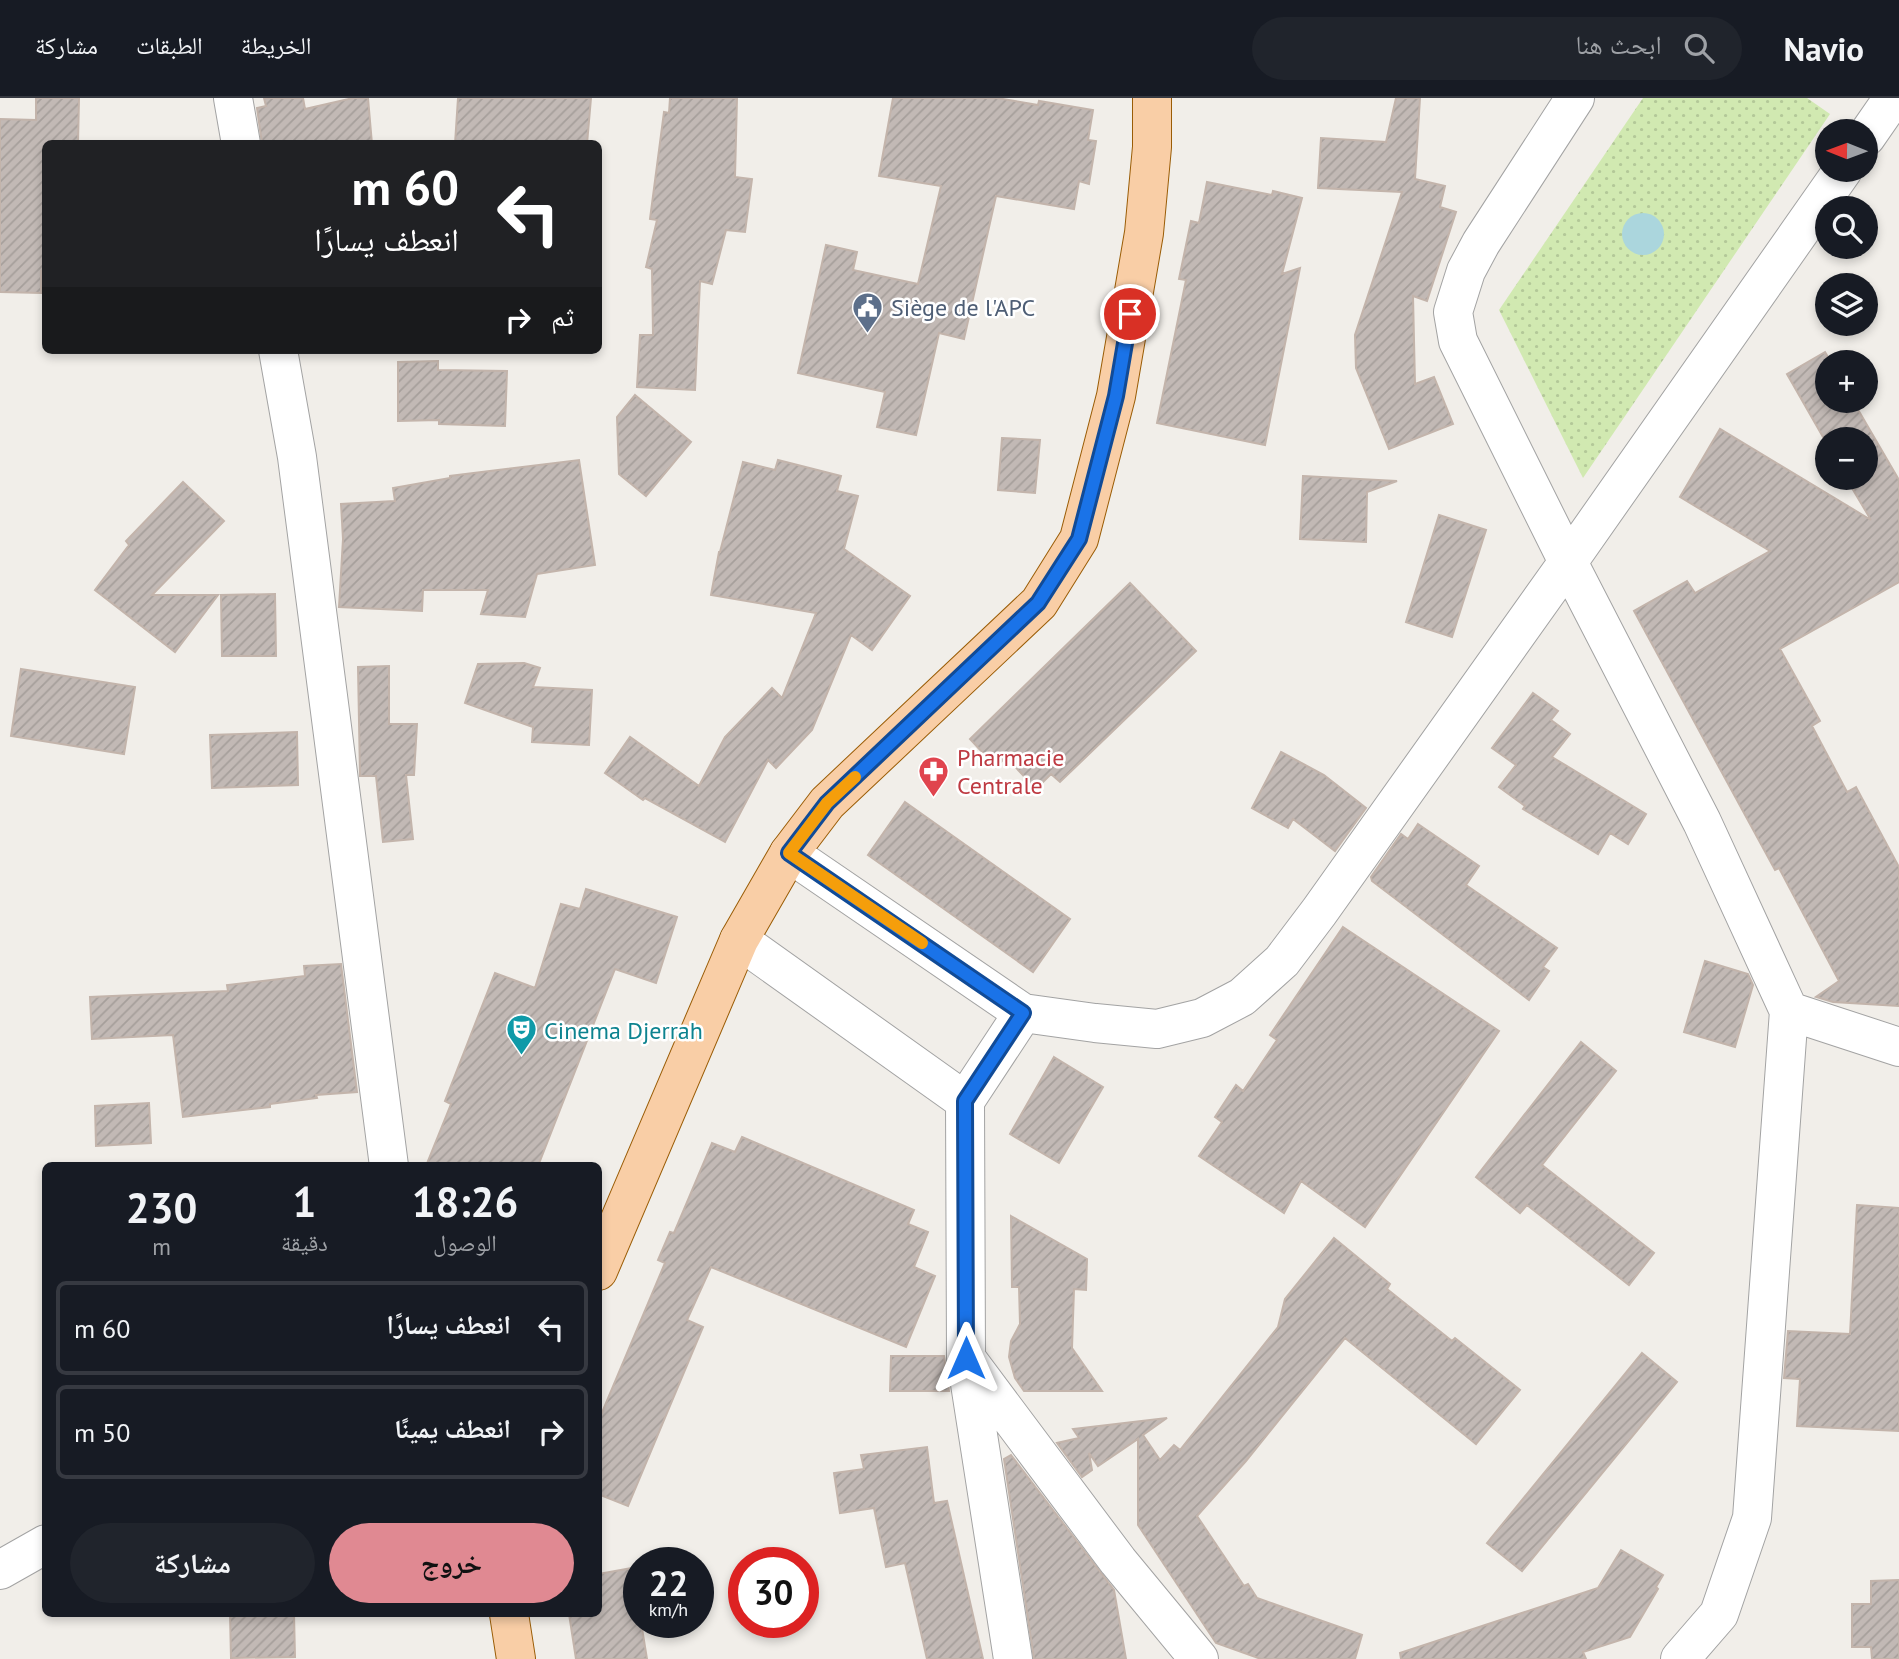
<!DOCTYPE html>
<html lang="ar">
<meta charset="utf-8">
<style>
:root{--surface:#171b24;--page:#20242c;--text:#f1f3f6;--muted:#9ea1a6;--line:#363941;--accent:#e08992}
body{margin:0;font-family:"PT Sans","Noto Naskh Arabic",sans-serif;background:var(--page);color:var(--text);direction:rtl;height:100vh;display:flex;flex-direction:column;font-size:26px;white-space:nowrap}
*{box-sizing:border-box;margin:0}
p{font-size:23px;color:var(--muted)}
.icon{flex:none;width:38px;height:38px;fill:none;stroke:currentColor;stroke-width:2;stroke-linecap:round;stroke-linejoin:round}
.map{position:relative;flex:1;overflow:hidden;direction:ltr}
.drawer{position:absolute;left:42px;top:1064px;width:560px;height:455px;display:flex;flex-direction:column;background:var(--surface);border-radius:10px;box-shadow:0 4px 10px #0003;direction:rtl}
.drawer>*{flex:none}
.banner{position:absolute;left:42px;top:42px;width:560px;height:214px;border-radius:10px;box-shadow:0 4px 10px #0003;direction:rtl;background:#202124;color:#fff;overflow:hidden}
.needle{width:46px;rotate:271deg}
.tools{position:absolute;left:1815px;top:21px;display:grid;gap:14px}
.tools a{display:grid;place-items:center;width:63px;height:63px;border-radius:50%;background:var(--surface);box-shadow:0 4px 10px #0003;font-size:35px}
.speed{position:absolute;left:623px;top:1449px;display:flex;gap:14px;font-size:35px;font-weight:700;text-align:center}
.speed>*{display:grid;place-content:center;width:91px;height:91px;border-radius:50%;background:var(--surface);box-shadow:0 4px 10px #0003;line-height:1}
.speed small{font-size:18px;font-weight:400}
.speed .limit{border:10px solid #d22;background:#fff;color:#111}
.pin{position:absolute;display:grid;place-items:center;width:60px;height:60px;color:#fff;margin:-30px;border:4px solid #fff;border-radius:50%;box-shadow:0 2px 7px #0007}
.me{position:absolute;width:77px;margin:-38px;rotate:0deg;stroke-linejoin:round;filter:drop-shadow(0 0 5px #0008)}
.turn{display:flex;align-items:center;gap:24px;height:147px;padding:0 28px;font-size:32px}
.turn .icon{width:91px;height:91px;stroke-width:2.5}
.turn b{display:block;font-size:49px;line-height:60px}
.then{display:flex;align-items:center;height:66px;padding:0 28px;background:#0003;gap:14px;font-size:26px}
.eta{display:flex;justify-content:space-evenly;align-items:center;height:119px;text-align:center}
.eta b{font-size:42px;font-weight:700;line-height:49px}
.cta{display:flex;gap:14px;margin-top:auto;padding:14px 28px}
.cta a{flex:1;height:80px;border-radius:42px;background:var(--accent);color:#111;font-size:28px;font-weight:700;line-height:80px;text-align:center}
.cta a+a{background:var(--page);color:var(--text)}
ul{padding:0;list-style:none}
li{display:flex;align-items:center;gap:21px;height:94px;margin:0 14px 10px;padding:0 14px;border:4px solid var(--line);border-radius:10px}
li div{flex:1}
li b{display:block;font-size:26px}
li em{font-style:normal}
header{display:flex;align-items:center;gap:42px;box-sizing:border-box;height:98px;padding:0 35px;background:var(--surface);border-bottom:2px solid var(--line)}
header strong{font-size:33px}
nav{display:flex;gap:38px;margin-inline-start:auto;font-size:24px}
.search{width:490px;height:63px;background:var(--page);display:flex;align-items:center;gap:18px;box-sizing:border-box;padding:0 24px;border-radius:38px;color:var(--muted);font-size:26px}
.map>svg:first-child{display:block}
</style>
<header>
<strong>Navio</strong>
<div class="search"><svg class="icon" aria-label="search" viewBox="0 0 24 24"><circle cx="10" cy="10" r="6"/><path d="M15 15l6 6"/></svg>ابحث هنا</div>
<nav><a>الخريطة</a><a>الطبقات</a><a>مشاركة</a></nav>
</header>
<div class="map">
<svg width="1899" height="1561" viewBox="0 0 1899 1561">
<defs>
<pattern id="garden-dots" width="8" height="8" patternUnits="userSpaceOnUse" patternTransform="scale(1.75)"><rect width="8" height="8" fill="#d1e9b1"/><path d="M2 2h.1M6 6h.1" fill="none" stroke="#b3c898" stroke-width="1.8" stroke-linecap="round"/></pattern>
<pattern id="building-hatch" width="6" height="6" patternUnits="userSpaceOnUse" patternTransform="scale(1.75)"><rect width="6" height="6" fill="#c2b9b5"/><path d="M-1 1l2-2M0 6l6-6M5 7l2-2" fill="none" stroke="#a69f9b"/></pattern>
</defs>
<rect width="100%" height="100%" fill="#f1eee9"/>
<path fill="url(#garden-dots)" d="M 1643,0 L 1807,0 L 1830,16 L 1583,380 L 1499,212 Z"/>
<path fill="#abd6dd" d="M1622 136a21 21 0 1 1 42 0a21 21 0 1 1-42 0Z"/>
<path fill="url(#building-hatch)" stroke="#c3b4ab" stroke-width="2" d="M 36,0 L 79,0 L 78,46 L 46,46 L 46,173 L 41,173 L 41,195 L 0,194 L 0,21 L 36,22 Z
M 264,0 L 303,0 L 305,11 L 353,0 L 368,0 L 372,46 L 262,46 L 257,10 L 266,8 Z
M 458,0 L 591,0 L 587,46 L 455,46 Z
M 670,0 L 737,0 L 735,79 L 752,81 L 745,134 L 726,132 L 712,186 L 700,183 L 695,292 L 637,289 L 640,237 L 653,237 L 652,171 L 646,169 L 657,122 L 650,121 L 664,14 L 669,15 Z
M 893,0 L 997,0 L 1038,7 L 1039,3 L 1093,12 L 1088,42 L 1096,43 L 1089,86 L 1079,83 L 1074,111 L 996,98 L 964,241 L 939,235 L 916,337 L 877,329 L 885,294 L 798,275 L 826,147 L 857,154 L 853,172 L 918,186 L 941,88 L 879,78 Z
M 1396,0 L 1420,0 L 1415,81 L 1445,88 L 1440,109 L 1456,114 L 1427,203 L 1413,198 L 1415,286 L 1434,279 L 1453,326 L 1389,351 L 1356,270 L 1355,237 L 1402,94 L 1318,90 L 1321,40 L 1386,44 Z
M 1207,84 L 1272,97 L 1273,93 L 1302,100 L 1282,176 L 1300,170 L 1265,347 L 1157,325 L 1186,182 L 1179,181 L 1191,123 L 1199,125 Z
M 1825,254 L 1831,264 L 1827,264 L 1827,303 L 1853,303 L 1899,382 L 1899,484 L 1780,551 L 1820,623 L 1812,628 L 1847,694 L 1856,689 L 1899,769 L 1899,908 L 1833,904 L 1816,899 L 1839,883 L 1779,770 L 1775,772 L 1634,513 L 1687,483 L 1695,495 L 1770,453 L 1680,399 L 1720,331 L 1871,422 L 1846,380 L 1866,380 L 1866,341 L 1827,341 L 1827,346 L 1787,276 Z
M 438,263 L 438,272 L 507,273 L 505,328 L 439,326 L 439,322 L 398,323 L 398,264 Z
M 635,297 L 691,344 L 646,398 L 619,376 L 617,319 Z
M 1002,340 L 1040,342 L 1035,395 L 998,392 Z
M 579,362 L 595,467 L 537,476 L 525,519 L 481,516 L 488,492 L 423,492 L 422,513 L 339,509 L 343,441 L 341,406 L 395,403 L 393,390 L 450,380 L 450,378 Z
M 778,362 L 841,378 L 837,393 L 858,398 L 844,451 L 910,498 L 872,552 L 851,537 L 812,632 L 776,670 L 768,662 L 725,744 L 645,700 L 643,702 L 605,675 L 630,639 L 699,688 L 725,639 L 772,590 L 782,600 L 816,515 L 711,497 L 719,454 L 720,454 L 743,364 L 775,372 Z
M 1303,378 L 1397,383 L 1367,394 L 1366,444 L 1300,441 Z
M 183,384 L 224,423 L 152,497 L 218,497 L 175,554 L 95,492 L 129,447 L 126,443 Z
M 1439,417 L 1486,432 L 1452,539 L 1406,524 Z
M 1130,485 L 1196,553 L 1060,684 L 1051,676 L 1036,691 L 1006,659 L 996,669 L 970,641 Z
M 275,496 L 276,558 L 222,558 L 221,497 Z
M 524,565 L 540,570 L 533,589 L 592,592 L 589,647 L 532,644 L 533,629 L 465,605 L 478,566 Z
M 389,568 L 389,626 L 417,626 L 414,677 L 406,677 L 413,741 L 383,744 L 376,678 L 360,678 L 358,569 Z
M 21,571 L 135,589 L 124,656 L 11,638 Z
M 1533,595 L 1558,613 L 1551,622 L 1570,636 L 1552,659 L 1646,716 L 1628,746 L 1610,735 L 1598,756 L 1523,711 L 1525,708 L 1499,689 L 1516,667 L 1492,650 Z
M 297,634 L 298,687 L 212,690 L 210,637 Z
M 1281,654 L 1324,677 L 1366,710 L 1335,753 L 1293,721 L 1288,730 L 1252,710 Z
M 905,704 L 1070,821 L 1033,874 L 868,757 Z
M 1418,726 L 1479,768 L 1466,787 L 1557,850 L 1543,869 L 1549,873 L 1529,902 L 1372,783 L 1371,779 L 1401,736 L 1408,741 Z
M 586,791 L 677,819 L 656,885 L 615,871 L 538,1068 L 426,1068 L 451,1006 L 445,1003 L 495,875 L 535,890 L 561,806 L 580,811 Z
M 1343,829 L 1499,933 L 1365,1129 L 1301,1083 L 1284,1115 L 1199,1058 L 1222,1024 L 1215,1019 L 1236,987 L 1243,993 L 1277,942 L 1270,937 Z
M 1705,863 L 1748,876 L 1753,887 L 1735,949 L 1684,934 Z
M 341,866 L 357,994 L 316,997 L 317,1000 L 270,1006 L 270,1009 L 183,1019 L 173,937 L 92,941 L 90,899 L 228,893 L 227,887 L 305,878 L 304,868 Z
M 1581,944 L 1616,973 L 1542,1067 L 1654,1155 L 1629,1187 L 1527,1107 L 1520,1115 L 1476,1079 Z
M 1054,959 L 1103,989 L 1059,1065 L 1010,1036 Z
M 149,1005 L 151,1045 L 96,1048 L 95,1008 Z
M 742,1039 L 914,1112 L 908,1126 L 928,1134 L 914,1169 L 935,1178 L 906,1249 L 711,1169 L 687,1222 L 703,1229 L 628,1408 L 598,1396 L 598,1324 L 665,1165 L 658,1162 L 670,1134 L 674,1135 L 712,1045 L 735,1054 Z
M 1857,1107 L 1899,1110 L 1899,1333 L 1797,1328 L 1800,1281 L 1784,1280 L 1788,1233 L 1850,1236 Z
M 1011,1118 L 1087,1161 L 1086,1192 L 1074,1191 L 1072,1250 L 1102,1293 L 1024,1293 L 1015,1280 L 1009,1259 L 1011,1243 L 1020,1226 L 1019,1189 L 1012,1189 Z
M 1334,1140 L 1390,1186 L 1387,1191 L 1452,1243 L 1455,1240 L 1520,1292 L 1476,1346 L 1345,1240 L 1246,1363 L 1197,1418 L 1244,1488 L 1248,1486 L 1257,1500 L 1362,1537 L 1355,1561 L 1261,1561 L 1216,1545 L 1138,1427 L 1138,1341 L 1098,1368 L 1089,1355 L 1092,1372 L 1082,1379 L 1057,1345 L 1079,1340 L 1073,1331 L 1167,1320 L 1143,1337 L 1160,1362 L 1174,1347 L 1180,1352 L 1278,1229 L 1285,1201 Z
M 1642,1255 L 1677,1284 L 1522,1473 L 1487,1445 Z
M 891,1258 L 944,1258 L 949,1293 L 890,1293 Z
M 927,1349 L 934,1405 L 947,1403 L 983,1561 L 927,1561 L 905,1465 L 886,1469 L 874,1410 L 840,1415 L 834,1375 L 864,1371 L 861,1357 Z
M 1011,1357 L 1114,1492 L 1126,1561 L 1034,1561 L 1004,1361 Z
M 1621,1452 L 1663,1477 L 1656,1489 L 1658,1491 L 1630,1539 L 1583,1554 L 1586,1561 L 1401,1561 L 1400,1555 L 1598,1490 Z
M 632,1470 L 639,1524 L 641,1524 L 647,1561 L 576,1561 L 569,1516 L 598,1516 L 598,1476 Z
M 1899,1482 L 1899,1561 L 1872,1561 L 1871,1549 L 1852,1549 L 1852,1506 L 1871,1506 L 1871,1483 Z
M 230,1516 L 294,1516 L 295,1559 L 231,1560 Z"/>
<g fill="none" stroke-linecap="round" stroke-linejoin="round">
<defs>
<path id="minor" d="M 233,0 L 241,46
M 1575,0 L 1481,145 L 1466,173 L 1453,214 L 1458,243 L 1568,464 L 1843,72
M 1866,39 L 1893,0
M 278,252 L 297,359 L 389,1068
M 789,755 L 1023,915 L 1095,925 L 1157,931 L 1202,920 L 1242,899 L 1282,863 L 1319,814 L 1568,464 L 1702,724 L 1789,913 L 1899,949
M 739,842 L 965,1003
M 969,1264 L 1118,1463 L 1199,1561
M 0,1472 L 46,1446
M 1013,1561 L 966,1260 L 965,1003 L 1023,915
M 1680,1561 L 1719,1516 L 1752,1420 L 1789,913"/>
<path id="major" d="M 598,1173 L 739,842 L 789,755 L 827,705 L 1039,505 L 1079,441 L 1116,298 L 1144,135 L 1152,49 L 1152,0
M 509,1516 L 516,1561"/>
</defs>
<use href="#minor" stroke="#a3a3a3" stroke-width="40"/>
<use href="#major" stroke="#9a5c05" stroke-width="40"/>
<use href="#minor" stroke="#fff" stroke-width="38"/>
<use href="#major" stroke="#f9cea6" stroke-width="38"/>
</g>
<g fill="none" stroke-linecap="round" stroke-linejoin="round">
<defs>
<path id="route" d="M 966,1260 L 965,1003 L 1023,915 L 789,755 L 827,705 L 1038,505 L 1079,441 L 1116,298 L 1130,216"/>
</defs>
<use href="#route" stroke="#114b97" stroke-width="18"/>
<use href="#route" stroke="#1a73e8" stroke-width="12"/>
<path stroke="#f59e0b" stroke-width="12" d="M 855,679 L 827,705 L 789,755 L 922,845"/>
</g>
<defs>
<symbol id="civic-pin" viewBox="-11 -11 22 30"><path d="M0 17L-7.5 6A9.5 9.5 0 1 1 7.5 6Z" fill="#5c6f8a" stroke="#fff"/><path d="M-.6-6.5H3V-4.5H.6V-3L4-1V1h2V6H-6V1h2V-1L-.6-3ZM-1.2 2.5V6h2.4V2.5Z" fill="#fff"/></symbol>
<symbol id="pharmacy-pin" viewBox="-11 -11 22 30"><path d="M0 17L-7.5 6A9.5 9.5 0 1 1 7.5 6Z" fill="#e0444e" stroke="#fff"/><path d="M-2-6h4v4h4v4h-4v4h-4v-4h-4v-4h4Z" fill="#fff"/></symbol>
<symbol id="theatre-pin" viewBox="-11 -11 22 30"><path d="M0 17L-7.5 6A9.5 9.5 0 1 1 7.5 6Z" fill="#0f9aa8" stroke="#fff"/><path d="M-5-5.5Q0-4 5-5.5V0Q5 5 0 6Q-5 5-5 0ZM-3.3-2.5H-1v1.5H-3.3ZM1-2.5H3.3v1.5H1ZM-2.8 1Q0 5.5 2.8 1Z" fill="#fff"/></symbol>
</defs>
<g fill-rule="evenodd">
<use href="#civic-pin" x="850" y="192" width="35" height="47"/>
<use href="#pharmacy-pin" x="916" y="656" width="35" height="47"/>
<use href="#theatre-pin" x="504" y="914" width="35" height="47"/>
</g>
<g text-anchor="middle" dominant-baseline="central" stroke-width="5" stroke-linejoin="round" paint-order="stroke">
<g font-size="24" fill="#4e5e75" stroke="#fff" text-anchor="start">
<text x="891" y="209">Siège de l'APC</text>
</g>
<g font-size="24" fill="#be3a42" stroke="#fff" text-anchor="start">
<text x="957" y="659">Pharmacie<tspan x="957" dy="28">Centrale</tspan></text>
</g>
<g font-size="24" fill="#0d838f" stroke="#fff" text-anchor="start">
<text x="544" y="932">Cinema Djerrah</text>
</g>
</g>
</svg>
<div class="tools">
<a><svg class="needle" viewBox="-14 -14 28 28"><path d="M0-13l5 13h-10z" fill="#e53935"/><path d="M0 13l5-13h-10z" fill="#9ea1a6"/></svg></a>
<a><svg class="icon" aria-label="search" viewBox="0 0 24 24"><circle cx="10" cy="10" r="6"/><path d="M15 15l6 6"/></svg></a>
<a><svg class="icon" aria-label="layers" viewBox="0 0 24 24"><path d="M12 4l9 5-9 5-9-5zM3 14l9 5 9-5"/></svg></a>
<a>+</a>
<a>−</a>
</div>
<div class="speed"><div>22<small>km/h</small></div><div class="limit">30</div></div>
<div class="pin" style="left:1130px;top:216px;background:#d93025"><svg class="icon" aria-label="arrive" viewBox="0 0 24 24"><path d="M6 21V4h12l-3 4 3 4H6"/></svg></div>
<svg class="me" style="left:966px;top:1260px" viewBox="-20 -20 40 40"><path d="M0-17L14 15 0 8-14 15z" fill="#1a73e8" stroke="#fff" stroke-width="4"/></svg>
<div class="banner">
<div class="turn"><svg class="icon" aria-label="left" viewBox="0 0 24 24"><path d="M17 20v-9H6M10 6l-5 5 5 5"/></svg><div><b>60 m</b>انعطف يسارًا</div></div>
<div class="then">ثم<svg class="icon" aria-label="right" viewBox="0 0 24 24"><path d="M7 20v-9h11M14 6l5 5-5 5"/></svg></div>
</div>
<section class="drawer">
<div class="eta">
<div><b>18:26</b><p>الوصول</p></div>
<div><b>1</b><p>دقيقة</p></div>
<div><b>230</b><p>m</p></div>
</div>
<ul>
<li><svg class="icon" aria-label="left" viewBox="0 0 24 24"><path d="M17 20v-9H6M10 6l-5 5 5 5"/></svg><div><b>انعطف يسارًا</b></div><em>60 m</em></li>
<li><svg class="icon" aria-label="right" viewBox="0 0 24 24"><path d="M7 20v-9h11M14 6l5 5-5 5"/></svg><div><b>انعطف يمينًا</b></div><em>50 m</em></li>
</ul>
<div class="cta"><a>خروج</a><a>مشاركة</a></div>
</section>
</div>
